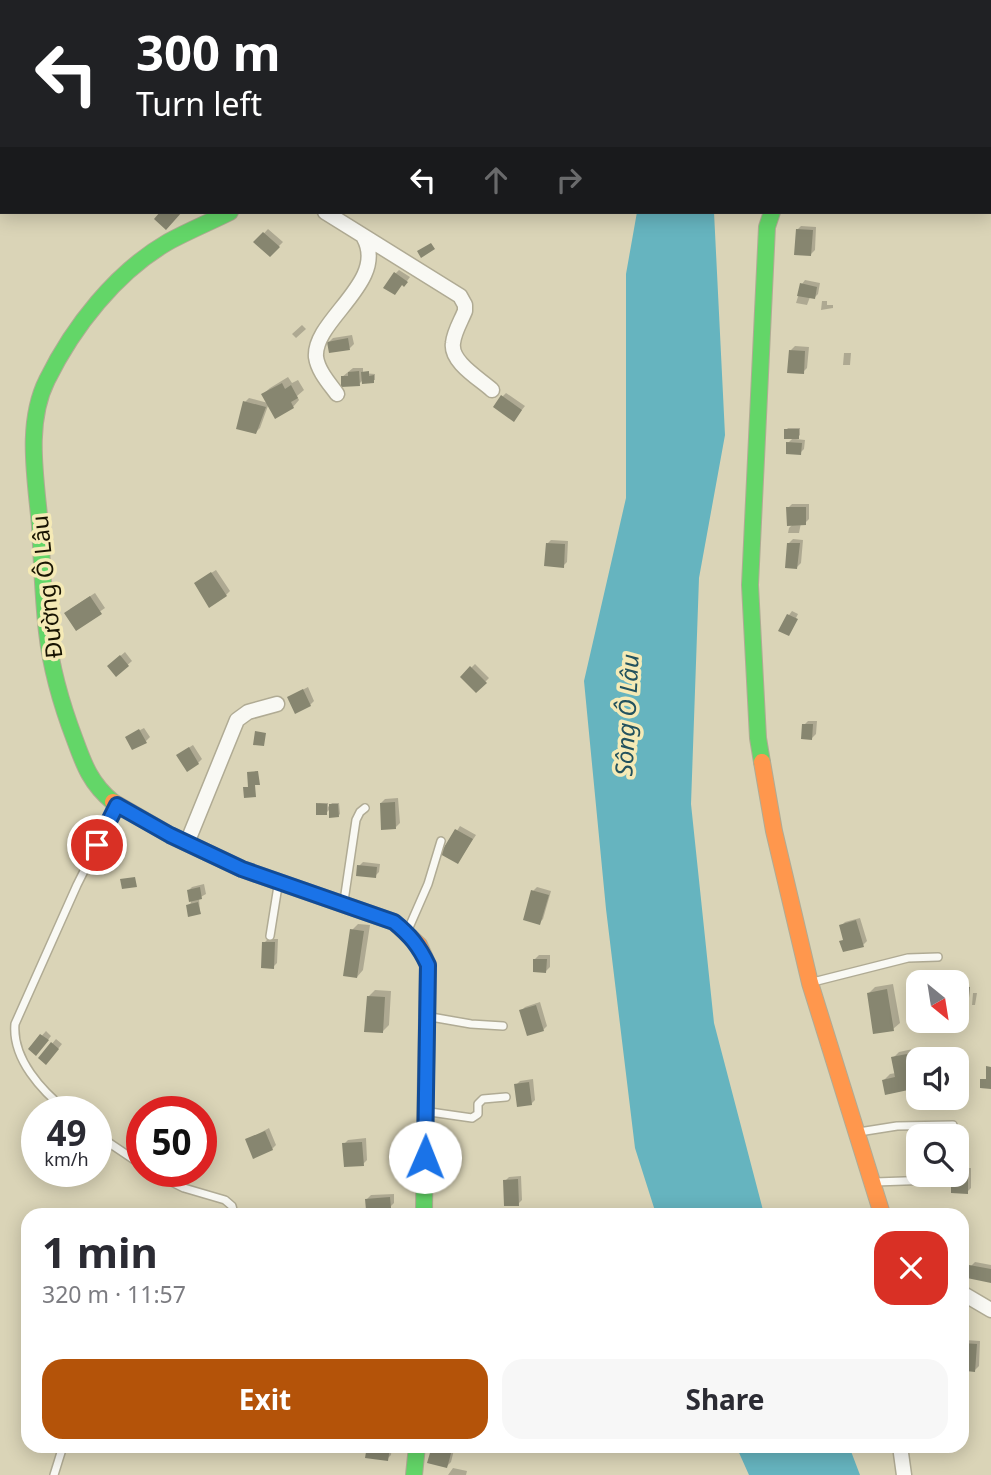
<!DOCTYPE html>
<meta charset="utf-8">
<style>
:root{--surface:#fff;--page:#f7f7f7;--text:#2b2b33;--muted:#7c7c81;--accent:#b45309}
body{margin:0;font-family:"Noto Sans",sans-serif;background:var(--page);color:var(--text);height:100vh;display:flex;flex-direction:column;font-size:26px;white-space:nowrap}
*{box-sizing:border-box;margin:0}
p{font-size:23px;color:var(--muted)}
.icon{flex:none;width:38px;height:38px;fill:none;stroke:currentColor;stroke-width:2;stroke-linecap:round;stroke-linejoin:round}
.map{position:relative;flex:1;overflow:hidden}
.drawer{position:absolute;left:21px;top:1208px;width:948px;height:245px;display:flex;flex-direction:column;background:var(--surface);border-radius:21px;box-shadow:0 4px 18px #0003}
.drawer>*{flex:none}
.guide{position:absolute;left:0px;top:0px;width:992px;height:214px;box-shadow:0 4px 18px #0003;background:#202124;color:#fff;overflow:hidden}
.needle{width:46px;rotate:150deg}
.tools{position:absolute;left:906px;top:970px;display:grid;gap:14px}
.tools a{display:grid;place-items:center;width:63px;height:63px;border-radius:14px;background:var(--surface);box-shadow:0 4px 18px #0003;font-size:35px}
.speed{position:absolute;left:21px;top:1096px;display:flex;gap:14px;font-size:35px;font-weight:700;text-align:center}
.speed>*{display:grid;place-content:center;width:91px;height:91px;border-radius:50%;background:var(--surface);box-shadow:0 4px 18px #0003;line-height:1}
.speed small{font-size:18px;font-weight:400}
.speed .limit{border:10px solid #d22;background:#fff;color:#111}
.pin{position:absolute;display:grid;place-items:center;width:60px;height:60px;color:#fff;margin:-30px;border:4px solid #fff;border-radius:50%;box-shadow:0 2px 7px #0007}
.me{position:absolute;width:77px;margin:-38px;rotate:1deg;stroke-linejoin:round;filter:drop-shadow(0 0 5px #0008)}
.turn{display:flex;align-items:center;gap:24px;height:147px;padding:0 21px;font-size:32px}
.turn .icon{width:91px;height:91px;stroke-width:2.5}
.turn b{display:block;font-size:49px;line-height:60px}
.lanes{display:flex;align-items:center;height:66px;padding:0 21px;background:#0003;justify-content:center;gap:35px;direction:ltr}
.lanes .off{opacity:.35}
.round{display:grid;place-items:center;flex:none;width:74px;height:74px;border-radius:21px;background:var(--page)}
.head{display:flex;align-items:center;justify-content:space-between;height:119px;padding:0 21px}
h1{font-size:42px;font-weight:700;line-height:52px}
.action{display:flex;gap:14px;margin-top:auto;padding:14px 21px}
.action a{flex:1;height:80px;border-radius:21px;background:var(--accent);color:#fff;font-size:28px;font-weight:700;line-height:80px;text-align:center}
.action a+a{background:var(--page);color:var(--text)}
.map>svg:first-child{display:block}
</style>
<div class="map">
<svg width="991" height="1475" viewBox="0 0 991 1475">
<rect width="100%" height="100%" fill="#dad4b7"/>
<path fill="#66b4bf" d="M 637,212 L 714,212 L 725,435 L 699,578 L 691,804 L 714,1023 L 764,1214 L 656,1214 L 635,1148 L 606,909 L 584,681 L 626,498 L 626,274 Z
M 736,1446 L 849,1446 L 860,1475 L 749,1475 Z"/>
<path fill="#0003" d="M 801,226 L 816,227 L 815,250 L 811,254 L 797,230 Z
M 268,229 L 283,242 L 270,255 L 256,242 Z
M 399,270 L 410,277 L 404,285 L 395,274 Z
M 805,280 L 820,283 L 818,294 L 814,298 L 810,297 L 807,305 L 796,303 L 802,284 Z
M 822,301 L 827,301 L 827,305 L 833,305 L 833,308 L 821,310 Z
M 302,325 L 306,329 L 296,338 L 292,334 Z
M 352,335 L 354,344 L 350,348 L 329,342 L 333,338 Z
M 795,346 L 809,347 L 807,368 L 803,372 L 791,350 Z
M 844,353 L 851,353 L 850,365 L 843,365 Z
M 353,368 L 363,368 L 363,373 L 375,374 L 375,380 L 363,380 L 359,384 L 342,377 Z
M 288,377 L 292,383 L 298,380 L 304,390 L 297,396 L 299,400 L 293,407 L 269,403 L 260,428 L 256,432 L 245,402 L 249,398 L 268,403 L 263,394 L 270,388 Z
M 506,393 L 525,406 L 517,416 L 502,397 Z
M 788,428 L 800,428 L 800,435 L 796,439 L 805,440 L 804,449 L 800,453 L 788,443 L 794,437 L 786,430 Z
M 792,504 L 809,504 L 809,519 L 805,523 L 801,523 L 799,533 L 788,533 L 789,528 L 793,524 L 788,508 Z
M 793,539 L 803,540 L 801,563 L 797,567 L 789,543 Z
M 551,540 L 568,541 L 567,562 L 563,566 L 547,544 Z
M 216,570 L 230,591 L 226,595 L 200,580 Z
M 95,593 L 105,608 L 76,628 L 70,609 Z
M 792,611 L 798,614 L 789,632 L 789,615 Z
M 125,652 L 132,661 L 116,675 L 109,666 Z
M 475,664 L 489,678 L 476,691 L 462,677 Z
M 308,687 L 314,701 L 310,705 L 289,697 Z
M 808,721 L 817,721 L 816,734 L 812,738 L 804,725 Z
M 144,728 L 150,737 L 146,741 L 129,736 Z
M 193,745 L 202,759 L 198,763 L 182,752 Z
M 398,798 L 400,823 L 396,827 L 381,803 L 385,799 Z
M 319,803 L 328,803 L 328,807 L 332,803 L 339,803 L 340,814 L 338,816 L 331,808 L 326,813 L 318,804 Z
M 460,826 L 476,835 L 458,862 L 443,853 Z
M 363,862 L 380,864 L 379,872 L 375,876 L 359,866 Z
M 204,884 L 206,894 L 199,898 L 200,913 L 188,905 L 191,903 L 188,891 L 192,887 Z
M 537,887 L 551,891 L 543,919 L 539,923 L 533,891 Z
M 860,918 L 867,941 L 863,945 L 844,939 L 841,926 L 845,922 Z
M 358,924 L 370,925 L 363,970 L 357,977 L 352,930 Z
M 268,939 L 278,939 L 277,963 L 273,967 L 264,943 Z
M 539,955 L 550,955 L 550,967 L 546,971 L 535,959 Z
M 893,984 L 900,1023 L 893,1029 L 869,993 L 875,987 Z
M 375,990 L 391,991 L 389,1025 L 382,1032 L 368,997 Z
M 973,993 L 977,993 L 975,1005 L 972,1005 Z
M 540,1002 L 547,1026 L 543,1030 L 521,1011 L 525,1007 Z
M 46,1031 L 51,1036 L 40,1050 L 30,1049 Z
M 56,1039 L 62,1044 L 50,1059 L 40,1058 Z
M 913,1049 L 919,1081 L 913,1087 L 884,1080 L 890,1074 L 896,1073 L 893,1058 L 899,1052 Z
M 533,1079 L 535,1100 L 531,1104 L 516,1085 L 520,1081 Z
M 269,1128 L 276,1145 L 272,1149 L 247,1140 Z
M 366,1138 L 367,1160 L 363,1164 L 344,1144 L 348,1140 Z
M 957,1168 L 971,1168 L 971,1188 L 967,1192 L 957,1174 Z
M 521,1176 L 522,1200 L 518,1204 L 505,1181 L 509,1177 Z
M 394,1194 L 394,1203 L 390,1207 L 367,1199 L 371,1195 Z
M 975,1262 L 991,1265 L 991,1280 L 971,1266 Z
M 965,1340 L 980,1341 L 979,1366 L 975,1370 L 969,1359 L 962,1359 L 962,1342 Z
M 369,1446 L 392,1446 L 391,1455 L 387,1459 L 367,1456 Z
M 434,1446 L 455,1446 L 451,1462 L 447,1466 L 430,1462 Z
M 453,1468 L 467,1471 L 466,1475 L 448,1475 Z"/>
<path fill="#878670" d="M 160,212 L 182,212 L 166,230 L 154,219 Z
M 796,229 L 813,230 L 811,256 L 794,255 Z
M 263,232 L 280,247 L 270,257 L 253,242 Z
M 431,243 L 435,249 L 421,258 L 417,251 Z
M 394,272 L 408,282 L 404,287 L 402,285 L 395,295 L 383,288 Z
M 800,283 L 817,287 L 815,299 L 797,296 Z
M 348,338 L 350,350 L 329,353 L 327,342 Z
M 789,350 L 805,351 L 804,374 L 787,373 Z
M 359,371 L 360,386 L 341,387 L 341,376 L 348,376 L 348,372 Z
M 369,371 L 369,376 L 374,375 L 374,383 L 362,384 L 361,372 Z
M 282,383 L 285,389 L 291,385 L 298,398 L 291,402 L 294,408 L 275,419 L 261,394 Z
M 501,395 L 522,410 L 514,422 L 493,407 Z
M 243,401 L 266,407 L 256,434 L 236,429 Z
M 784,429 L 799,429 L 799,439 L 784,439 Z
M 786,442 L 802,443 L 801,455 L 786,454 Z
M 786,507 L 806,507 L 806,525 L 787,526 Z
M 546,543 L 565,544 L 564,568 L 544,566 Z
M 787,543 L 800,543 L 797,569 L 785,568 Z
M 211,572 L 227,596 L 209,608 L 194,583 Z
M 90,596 L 102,614 L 76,631 L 64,613 Z
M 787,614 L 798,619 L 789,636 L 778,631 Z
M 120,655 L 129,666 L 116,677 L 107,666 Z
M 470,666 L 487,683 L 476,693 L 460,677 Z
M 303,689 L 311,706 L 295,714 L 287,697 Z
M 802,724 L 813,724 L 812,740 L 801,739 Z
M 139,729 L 147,743 L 132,750 L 125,737 Z
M 255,731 L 266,733 L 264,746 L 253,745 Z
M 189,747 L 199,764 L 187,772 L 176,755 Z
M 258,771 L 260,785 L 255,785 L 256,797 L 244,798 L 243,787 L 248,787 L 247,772 Z
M 395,802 L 396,829 L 381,830 L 380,803 Z
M 316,803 L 327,804 L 327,815 L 316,815 Z
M 329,804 L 338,804 L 339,817 L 329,818 Z
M 455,829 L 473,839 L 458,864 L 440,854 Z
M 357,865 L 377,867 L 376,878 L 356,876 Z
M 135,877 L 137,887 L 122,889 L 120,879 Z
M 200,887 L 202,899 L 189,902 L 187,890 Z
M 531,890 L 549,895 L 540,925 L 523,920 Z
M 198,902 L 201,914 L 188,917 L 186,905 Z
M 856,920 L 864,947 L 843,952 L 839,941 L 843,940 L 839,925 Z
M 350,929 L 364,931 L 357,978 L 343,976 Z
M 262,942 L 275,942 L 274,969 L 261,968 Z
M 533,959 L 547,959 L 546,973 L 533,972 Z
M 958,986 L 970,987 L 969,998 L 957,997 Z
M 887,989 L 894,1031 L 873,1034 L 867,993 Z
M 367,996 L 385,997 L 383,1033 L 364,1032 Z
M 536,1005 L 544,1031 L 527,1036 L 519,1010 Z
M 40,1034 L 49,1040 L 36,1056 L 28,1049 Z
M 51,1042 L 59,1049 L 46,1065 L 38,1058 Z
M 907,1054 L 913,1089 L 885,1095 L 882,1080 L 895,1077 L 891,1057 Z
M 986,1066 L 991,1067 L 991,1089 L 980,1088 L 980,1079 L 986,1079 Z
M 529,1082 L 532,1105 L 517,1107 L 514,1084 Z
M 265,1131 L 273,1150 L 253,1159 L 245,1139 Z
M 362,1142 L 364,1166 L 344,1167 L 342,1143 Z
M 957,1171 L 968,1171 L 968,1194 L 951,1193 L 951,1174 L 957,1174 Z
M 518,1179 L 519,1206 L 504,1206 L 503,1180 Z
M 390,1197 L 391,1208 L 366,1210 L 365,1199 Z
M 969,1265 L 991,1269 L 991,1283 L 967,1278 Z
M 962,1343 L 977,1344 L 975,1372 L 966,1371 L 967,1361 L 962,1361 Z
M 367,1446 L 390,1447 L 388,1461 L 365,1458 Z
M 432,1446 L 453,1446 L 447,1468 L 427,1463 Z"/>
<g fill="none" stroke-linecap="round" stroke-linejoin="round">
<defs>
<path id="lane" d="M 344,901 L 356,820 L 360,812 L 365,808
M 407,932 L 428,884 L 441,841
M 270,936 L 278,886
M 813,982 L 908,958 L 938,957
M 431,1017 L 471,1024 L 503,1026
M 67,1111 C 42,1091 12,1059 15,1024 L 77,885 L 116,807
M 430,1112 L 472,1118 L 478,1114 L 478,1104 L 483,1099 L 506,1097
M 859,1132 L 897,1126 L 953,1125
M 96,1134 L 142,1165
M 150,1171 L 184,1188 L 225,1200 L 232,1206 L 234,1214
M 875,1182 L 933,1180
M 54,1475 L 63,1446"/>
<path id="street" d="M 990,82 L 991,82
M 325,212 L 460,296 L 465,305 L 465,311 C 461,321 454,332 453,343 C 450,362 480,379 492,390
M 337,394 C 329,383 318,371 316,357 C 313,320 388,282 364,238
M 187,843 L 237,720 L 248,712 L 277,704
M 962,1293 L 991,1310
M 900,1446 L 904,1475"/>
<path id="fast" d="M 369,2 L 370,0
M 762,762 L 758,738 L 750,585 L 767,227 L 772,212
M 113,802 C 91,784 84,765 75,740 C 62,706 51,668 47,632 C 43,597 42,561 40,526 C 36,479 25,424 47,380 C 73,327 116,272 168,242 C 188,231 210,222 230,212
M 424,1214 L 425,1126
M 414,1475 L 417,1446"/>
<path id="slow" d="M 762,762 L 774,831 L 810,983 L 882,1214
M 113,802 L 170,835 L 242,869 L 394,922 L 419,945 L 428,965 L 425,1126"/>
</defs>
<use href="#lane" stroke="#b0ab94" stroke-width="10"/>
<use href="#street" stroke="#b0ab94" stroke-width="17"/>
<use href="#fast" stroke="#b0ab94" stroke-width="18"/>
<use href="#slow" stroke="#b0ab94" stroke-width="18"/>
<use href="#lane" stroke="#f9f9f4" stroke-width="7"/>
<use href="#street" stroke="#f9f9f4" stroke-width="14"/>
<use href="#fast" stroke="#63d668" stroke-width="16"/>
<use href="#slow" stroke="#ff974d" stroke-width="16"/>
</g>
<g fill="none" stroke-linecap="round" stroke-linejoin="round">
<defs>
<path id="route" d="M 97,845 L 117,805 L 170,835 L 242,869 L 394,922 C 410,935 419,946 428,965 L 425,1157"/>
</defs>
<use href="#route" stroke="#114b97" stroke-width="18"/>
<use href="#route" stroke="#1a73e8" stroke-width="12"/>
</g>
<g text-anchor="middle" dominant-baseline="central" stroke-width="7" stroke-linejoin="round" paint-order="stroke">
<g font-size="23" fill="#181402" stroke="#f5eab6">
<text transform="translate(46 587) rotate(-96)">Đường Ô Lâu</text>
</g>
<g font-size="24" font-style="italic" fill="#23525e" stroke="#f5eab6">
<text transform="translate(626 715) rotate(-87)">Sông Ô Lâu</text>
</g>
</g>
</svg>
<div class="tools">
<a><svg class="needle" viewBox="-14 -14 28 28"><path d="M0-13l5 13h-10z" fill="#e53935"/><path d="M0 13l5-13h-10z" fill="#7c7c81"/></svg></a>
<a><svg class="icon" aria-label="sound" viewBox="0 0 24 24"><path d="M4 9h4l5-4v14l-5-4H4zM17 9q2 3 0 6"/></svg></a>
<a><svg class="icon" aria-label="search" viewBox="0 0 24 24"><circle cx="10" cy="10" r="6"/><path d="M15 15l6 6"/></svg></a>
</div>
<div class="speed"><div>49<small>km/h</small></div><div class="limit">50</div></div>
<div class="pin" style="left:97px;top:845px;background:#d93025"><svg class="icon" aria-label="arrive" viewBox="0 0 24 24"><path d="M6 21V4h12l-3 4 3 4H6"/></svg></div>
<svg class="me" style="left:425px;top:1157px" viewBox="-20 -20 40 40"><circle r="19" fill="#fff"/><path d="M0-13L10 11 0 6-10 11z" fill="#1a73e8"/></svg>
<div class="guide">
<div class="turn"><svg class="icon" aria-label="left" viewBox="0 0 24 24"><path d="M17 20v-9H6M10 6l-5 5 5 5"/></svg><div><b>300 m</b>Turn left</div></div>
<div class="lanes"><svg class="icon" aria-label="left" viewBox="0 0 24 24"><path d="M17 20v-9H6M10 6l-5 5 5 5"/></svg><svg class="icon off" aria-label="ahead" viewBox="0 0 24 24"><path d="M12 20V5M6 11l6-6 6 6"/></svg><svg class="icon off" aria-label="right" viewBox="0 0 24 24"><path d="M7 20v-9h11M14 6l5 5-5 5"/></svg></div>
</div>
<section class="drawer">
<div class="head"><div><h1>1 min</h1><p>320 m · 11:57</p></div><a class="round" style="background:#d93025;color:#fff"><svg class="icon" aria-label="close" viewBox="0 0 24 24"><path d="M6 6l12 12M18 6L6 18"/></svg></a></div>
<div class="action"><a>Exit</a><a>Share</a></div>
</section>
</div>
